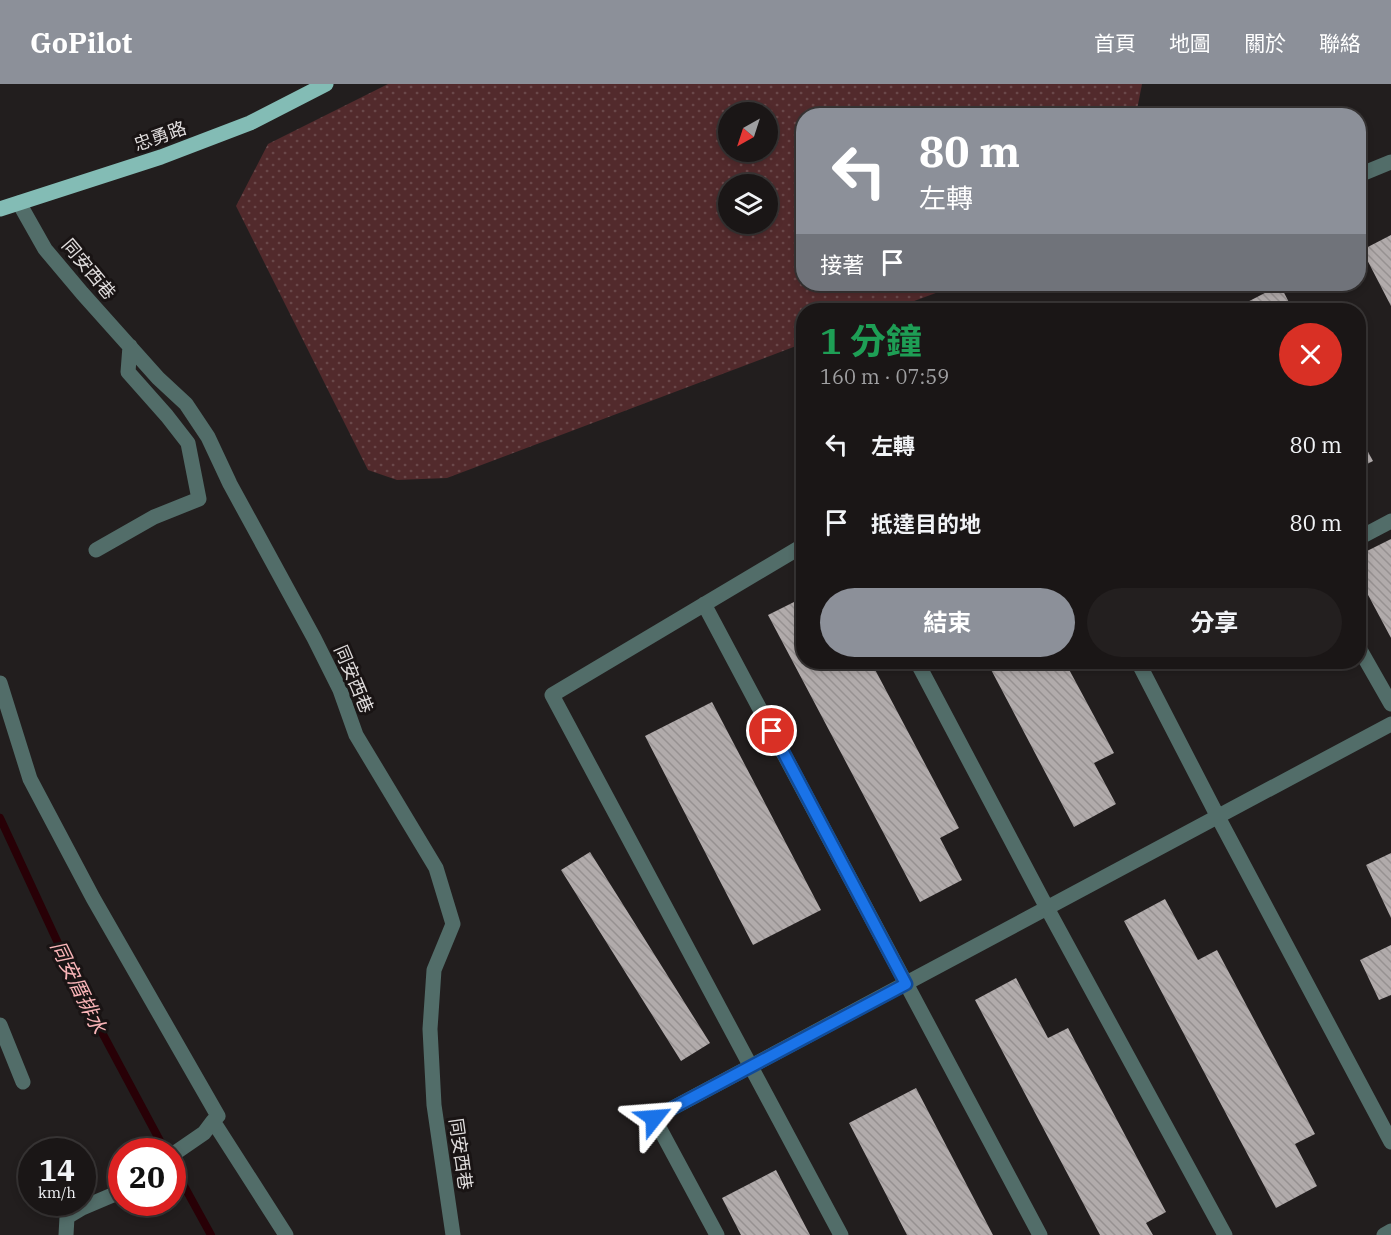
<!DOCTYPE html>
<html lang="zh-TW">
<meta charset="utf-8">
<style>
:root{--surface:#1a1616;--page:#231f1f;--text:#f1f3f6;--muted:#9f9fa1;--line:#383535;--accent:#8c9099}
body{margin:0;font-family:"IBM Plex Serif","Noto Sans TC",serif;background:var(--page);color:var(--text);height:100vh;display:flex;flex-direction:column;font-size:22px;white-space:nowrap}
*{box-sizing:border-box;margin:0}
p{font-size:20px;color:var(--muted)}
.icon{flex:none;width:33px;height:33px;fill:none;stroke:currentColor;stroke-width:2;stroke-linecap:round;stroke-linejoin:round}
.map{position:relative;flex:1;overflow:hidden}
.sheet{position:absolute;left:796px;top:219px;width:570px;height:366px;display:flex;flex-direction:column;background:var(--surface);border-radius:24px;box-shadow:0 3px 9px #0003,0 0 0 2px var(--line)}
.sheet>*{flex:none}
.hud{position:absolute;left:796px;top:24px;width:570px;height:183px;border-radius:24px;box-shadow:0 3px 9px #0003,0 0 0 2px var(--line);background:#8c9099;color:#fff;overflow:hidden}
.needle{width:39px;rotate:219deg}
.controls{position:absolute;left:718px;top:18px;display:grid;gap:12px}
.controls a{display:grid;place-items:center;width:60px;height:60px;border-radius:50%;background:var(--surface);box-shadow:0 3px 9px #0003,0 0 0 2px var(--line);font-size:30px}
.speed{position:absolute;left:18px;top:1054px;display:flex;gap:12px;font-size:30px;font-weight:700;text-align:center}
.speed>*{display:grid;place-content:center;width:78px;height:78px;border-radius:50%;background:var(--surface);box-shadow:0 3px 9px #0003,0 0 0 2px var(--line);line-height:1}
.speed small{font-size:15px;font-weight:400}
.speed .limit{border:9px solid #d22;background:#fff;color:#111}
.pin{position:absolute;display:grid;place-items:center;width:51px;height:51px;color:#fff;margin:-26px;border:3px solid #fff;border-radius:50%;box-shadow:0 2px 6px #0007}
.me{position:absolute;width:66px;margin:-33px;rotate:62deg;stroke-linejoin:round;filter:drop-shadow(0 0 4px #0008)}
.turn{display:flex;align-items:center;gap:21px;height:126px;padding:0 24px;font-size:27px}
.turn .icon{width:78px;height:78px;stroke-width:2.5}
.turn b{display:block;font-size:42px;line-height:51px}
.then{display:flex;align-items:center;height:57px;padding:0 24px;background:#0003;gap:12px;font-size:22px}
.round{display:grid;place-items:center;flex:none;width:63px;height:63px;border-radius:32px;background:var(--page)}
.headline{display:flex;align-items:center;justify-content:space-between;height:102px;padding:0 24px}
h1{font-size:36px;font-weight:700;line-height:45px;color:#1e9e55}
.primary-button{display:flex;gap:12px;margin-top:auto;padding:12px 24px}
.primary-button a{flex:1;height:69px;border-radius:36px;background:var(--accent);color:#fff;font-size:24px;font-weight:700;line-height:69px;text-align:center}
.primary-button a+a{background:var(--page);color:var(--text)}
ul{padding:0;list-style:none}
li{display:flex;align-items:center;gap:18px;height:78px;padding:0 24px}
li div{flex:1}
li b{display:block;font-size:22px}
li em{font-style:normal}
header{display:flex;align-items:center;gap:36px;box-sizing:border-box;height:84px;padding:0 30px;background:var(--accent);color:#fff}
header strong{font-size:28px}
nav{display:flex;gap:33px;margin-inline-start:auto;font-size:21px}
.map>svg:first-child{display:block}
</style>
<header>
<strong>GoPilot</strong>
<nav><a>首頁</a><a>地圖</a><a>關於</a><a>聯絡</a></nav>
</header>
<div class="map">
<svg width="1391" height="1151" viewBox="0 0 1391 1151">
<defs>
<pattern id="grass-dots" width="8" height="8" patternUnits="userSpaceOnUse" patternTransform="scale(1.5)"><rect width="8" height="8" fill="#522a2c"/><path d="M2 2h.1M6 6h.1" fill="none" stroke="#6a484a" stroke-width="1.8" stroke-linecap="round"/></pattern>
<pattern id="building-back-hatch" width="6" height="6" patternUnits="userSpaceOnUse" patternTransform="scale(1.5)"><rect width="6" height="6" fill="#b1abab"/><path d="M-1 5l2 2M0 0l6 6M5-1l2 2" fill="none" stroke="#969191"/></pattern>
</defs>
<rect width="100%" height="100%" fill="#221e1e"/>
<path fill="url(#grass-dots)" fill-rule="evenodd" d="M 388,0 L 1142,0 L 1136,31 L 804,32 L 804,200 L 960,200 L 890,226 L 804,226 L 804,259 L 447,394 L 397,396 L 368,386 L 236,122 L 268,60 ZM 729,28 L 768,28 L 768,68 L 729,68 ZM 729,100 L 768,100 L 768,140 L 729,140 Z"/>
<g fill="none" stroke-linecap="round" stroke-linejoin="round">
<path stroke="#280006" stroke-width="8" d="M 0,734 L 83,913 L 166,1068
M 172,1080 L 211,1151"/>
</g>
<path fill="url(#building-back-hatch)" d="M 1391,151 L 1391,222 L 1362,166 Z
M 1280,201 L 1293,226 L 1232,226 Z
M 1359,351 L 1373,377 L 1359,384 Z
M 1391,455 L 1391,554 L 1359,494 L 1359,471 Z
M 804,513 L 804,578 L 871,578 L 959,744 L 940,754 L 962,796 L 920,818 L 768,531 Z
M 987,578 L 1065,578 L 1114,669 L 1094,679 L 1116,720 L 1074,743 Z
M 712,618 L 821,826 L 753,861 L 645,652 Z
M 590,768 L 710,959 L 681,977 L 561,786 Z
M 1391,769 L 1391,834 L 1366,781 Z
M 1165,815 L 1198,876 L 1217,866 L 1315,1050 L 1295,1060 L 1317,1102 L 1276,1124 L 1124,837 Z
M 1391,861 L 1391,911 L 1379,916 L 1360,876 Z
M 1016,894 L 1048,954 L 1068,944 L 1166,1128 L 1146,1139 L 1153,1151 L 1100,1151 L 975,916 Z
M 916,1004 L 993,1151 L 907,1151 L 849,1039 Z
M 776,1086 L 810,1151 L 741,1151 L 722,1114 Z"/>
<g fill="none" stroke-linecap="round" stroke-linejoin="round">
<path stroke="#526d69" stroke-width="15" d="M 1359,91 L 1391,78
M 19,119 L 45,165 L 82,209 L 158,294 L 186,320 L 208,353 L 230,400 L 314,554 L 340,606 L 356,651 L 436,784 L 453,840 L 434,886 L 430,945 L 434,1021 L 453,1151
M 1359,454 L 1391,437
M 804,461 L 552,611 L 841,1151
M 96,466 L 154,433 L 199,415 L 188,359 L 167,332 L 128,288 L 130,262
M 704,520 L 1040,1151
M 1359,564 L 1391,620
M 917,578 L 1047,824 L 1225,1151
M 1138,578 L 1218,733 L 1391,1058
M 0,599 L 30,695 L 93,814 L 218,1032 L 213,1037 L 286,1151
M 0,941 L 23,998
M 172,1071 L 204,1049 L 213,1037
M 66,1151 L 67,1133 L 82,1124 L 122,1107
M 717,1151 L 654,1034 L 1391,640
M 1384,1151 L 1391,1147"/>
<path stroke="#83bcb5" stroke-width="15" d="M 0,125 L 161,73 L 250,39 L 326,0"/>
</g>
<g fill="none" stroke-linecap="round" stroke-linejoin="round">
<defs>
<path id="route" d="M 654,1034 L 906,900 L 772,647"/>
</defs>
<use href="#route" stroke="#114b97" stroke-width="15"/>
<use href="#route" stroke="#1a73e8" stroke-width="10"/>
</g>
<g text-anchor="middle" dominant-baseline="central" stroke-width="6" stroke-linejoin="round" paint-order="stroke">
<g font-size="18" fill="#dfdcdc" stroke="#191414">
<text transform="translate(160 52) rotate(-20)">忠勇路</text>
<text transform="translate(89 185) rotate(50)">同安西巷</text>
<text transform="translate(354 595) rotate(67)">同安西巷</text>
<text transform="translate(461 1070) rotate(82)">同安西巷</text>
</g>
<g font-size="20" font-style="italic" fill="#fab5b8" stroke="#191414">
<text transform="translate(79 903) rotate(64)">同安厝排水</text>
</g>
</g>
</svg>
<div class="controls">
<a><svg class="needle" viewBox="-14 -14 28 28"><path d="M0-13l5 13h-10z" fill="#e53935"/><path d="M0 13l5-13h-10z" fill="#9f9fa1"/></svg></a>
<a><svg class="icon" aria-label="layers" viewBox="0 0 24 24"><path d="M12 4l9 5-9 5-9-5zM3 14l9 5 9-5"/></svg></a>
</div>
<div class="speed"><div>14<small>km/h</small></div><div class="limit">20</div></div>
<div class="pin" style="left:772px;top:647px;background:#d93025"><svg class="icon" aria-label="arrive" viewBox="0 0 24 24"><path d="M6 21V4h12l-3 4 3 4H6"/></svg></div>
<svg class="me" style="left:654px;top:1034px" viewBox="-20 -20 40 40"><path d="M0-17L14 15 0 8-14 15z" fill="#1a73e8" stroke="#fff" stroke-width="4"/></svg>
<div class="hud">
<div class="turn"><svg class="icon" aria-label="left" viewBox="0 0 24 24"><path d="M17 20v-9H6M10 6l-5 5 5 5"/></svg><div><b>80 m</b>左轉</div></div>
<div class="then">接著<svg class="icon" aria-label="arrive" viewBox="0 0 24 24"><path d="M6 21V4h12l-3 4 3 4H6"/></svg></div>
</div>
<section class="sheet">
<div class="headline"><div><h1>1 分鐘</h1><p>160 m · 07:59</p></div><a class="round" style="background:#d93025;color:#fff"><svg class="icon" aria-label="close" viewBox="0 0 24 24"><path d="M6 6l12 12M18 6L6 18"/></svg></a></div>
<ul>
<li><svg class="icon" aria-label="left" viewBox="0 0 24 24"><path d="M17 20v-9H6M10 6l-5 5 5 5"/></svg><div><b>左轉</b></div><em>80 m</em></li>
<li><svg class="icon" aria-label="arrive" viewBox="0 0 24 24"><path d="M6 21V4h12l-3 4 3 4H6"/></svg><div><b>抵達目的地</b></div><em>80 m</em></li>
</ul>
<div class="primary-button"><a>結束</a><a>分享</a></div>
</section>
</div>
